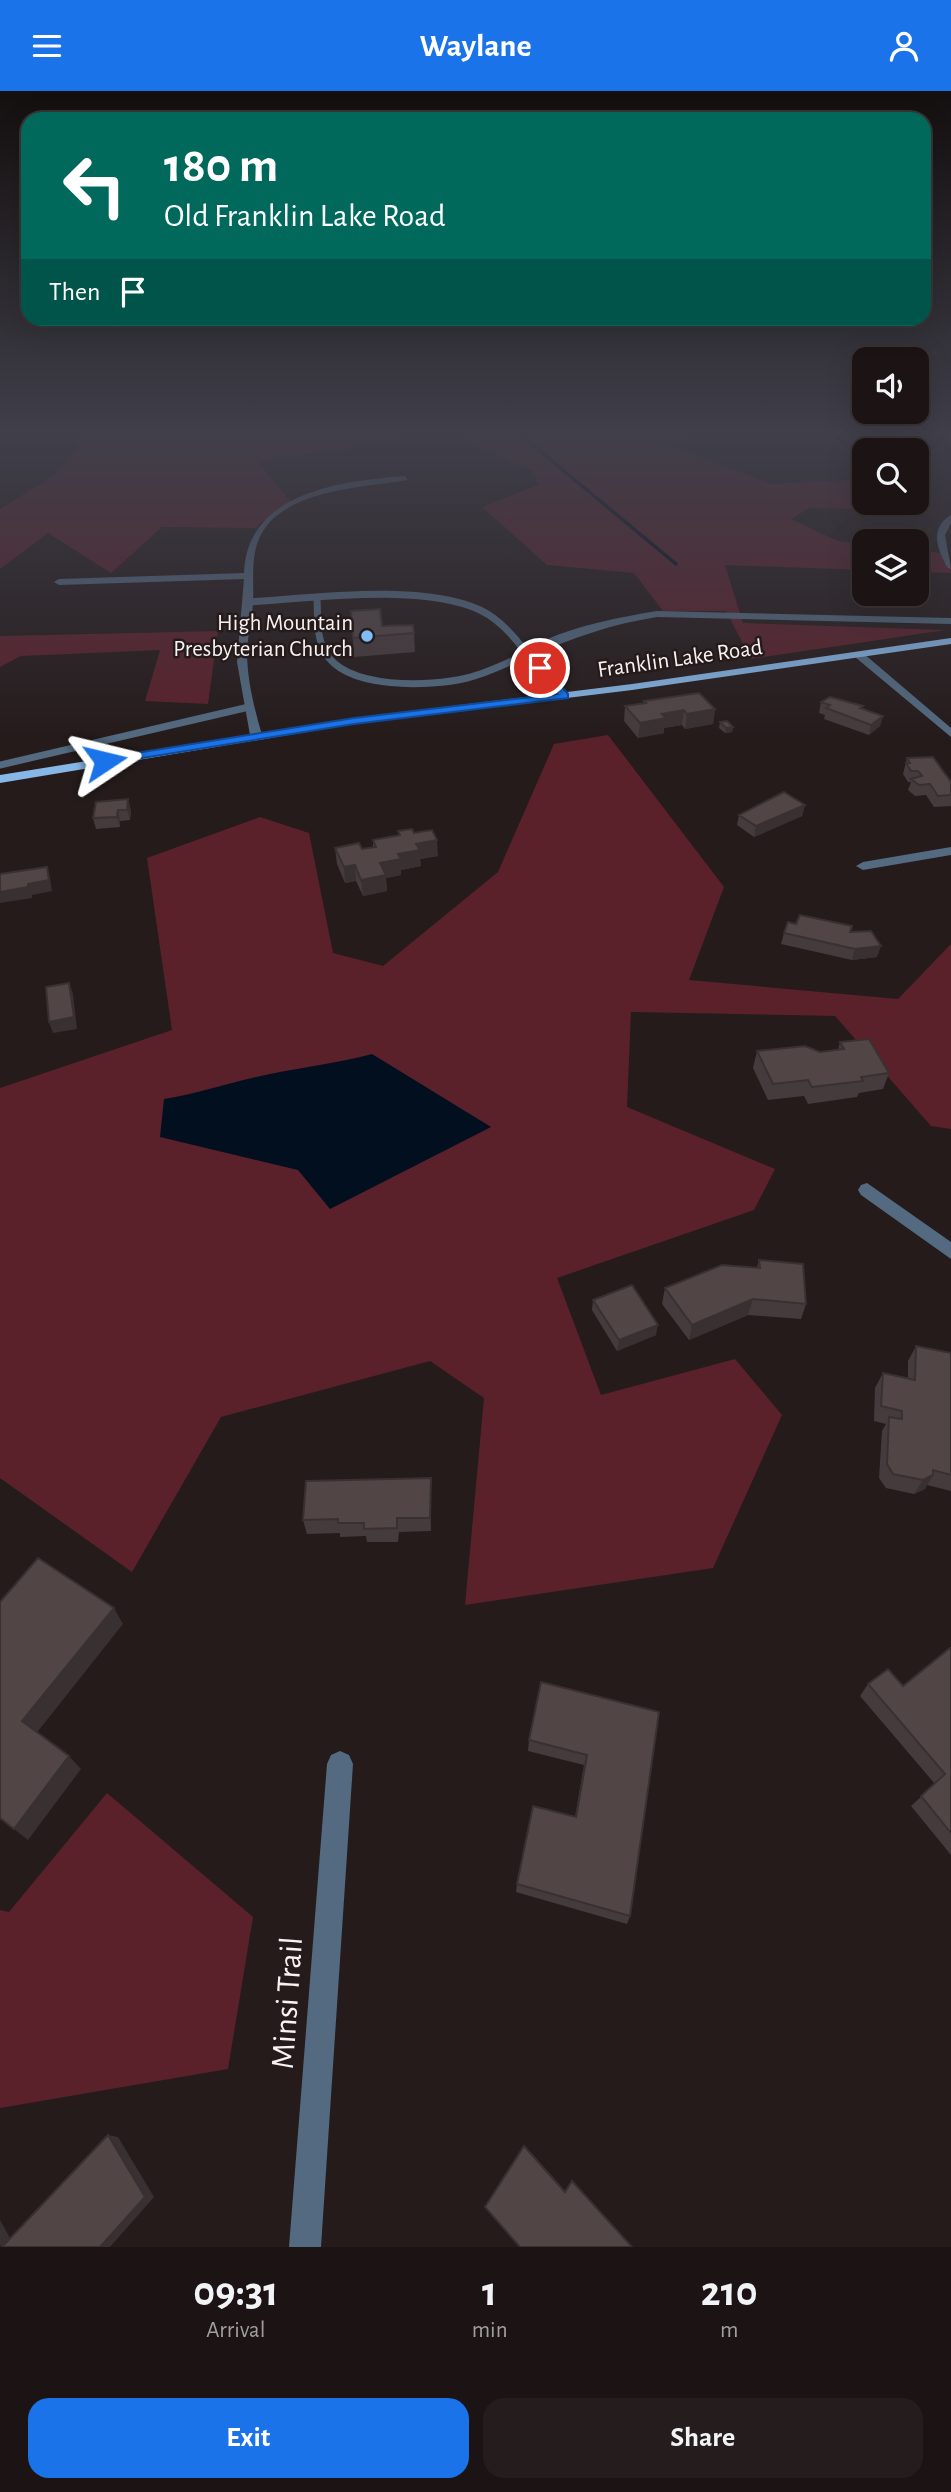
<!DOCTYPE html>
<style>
:root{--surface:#1c1414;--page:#251d1d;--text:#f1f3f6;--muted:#a09ea0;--line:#3a3334;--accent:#1a73e8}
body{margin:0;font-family:"Alegreya Sans",sans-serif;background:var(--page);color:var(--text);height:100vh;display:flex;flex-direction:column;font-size:26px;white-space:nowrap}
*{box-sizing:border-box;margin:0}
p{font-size:23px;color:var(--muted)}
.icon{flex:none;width:38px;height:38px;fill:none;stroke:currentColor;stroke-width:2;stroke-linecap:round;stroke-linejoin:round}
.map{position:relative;height:2156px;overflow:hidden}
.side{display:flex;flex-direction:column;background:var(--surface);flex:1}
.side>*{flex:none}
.guide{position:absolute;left:21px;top:21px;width:910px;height:214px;border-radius:21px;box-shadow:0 7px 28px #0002,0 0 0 2px var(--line);background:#00695c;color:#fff;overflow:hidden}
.buttons{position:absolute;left:852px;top:256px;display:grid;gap:14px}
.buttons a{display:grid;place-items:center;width:77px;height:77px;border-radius:14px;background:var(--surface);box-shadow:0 7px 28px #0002,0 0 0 2px var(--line);font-size:35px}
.pin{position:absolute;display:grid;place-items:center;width:60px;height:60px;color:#fff;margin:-30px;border:4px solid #fff;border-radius:50%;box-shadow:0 2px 7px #0007}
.me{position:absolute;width:77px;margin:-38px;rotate:80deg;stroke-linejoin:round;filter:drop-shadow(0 0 5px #0008)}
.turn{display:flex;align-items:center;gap:24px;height:147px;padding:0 28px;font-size:32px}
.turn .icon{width:91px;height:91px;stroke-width:2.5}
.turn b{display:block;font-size:49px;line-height:60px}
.then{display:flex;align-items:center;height:66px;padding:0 28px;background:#0003;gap:14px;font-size:26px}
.eta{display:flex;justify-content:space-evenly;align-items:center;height:119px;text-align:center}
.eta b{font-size:42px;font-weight:700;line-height:49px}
.button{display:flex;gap:14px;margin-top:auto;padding:14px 28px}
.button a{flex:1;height:80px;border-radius:21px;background:var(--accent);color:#fff;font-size:28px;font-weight:700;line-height:80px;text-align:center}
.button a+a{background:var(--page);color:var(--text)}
header{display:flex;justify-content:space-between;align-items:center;height:91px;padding:0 28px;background:var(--accent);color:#fff;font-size:32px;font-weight:700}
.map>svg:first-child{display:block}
</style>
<header><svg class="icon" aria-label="menu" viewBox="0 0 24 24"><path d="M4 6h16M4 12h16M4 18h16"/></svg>Waylane<svg class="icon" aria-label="person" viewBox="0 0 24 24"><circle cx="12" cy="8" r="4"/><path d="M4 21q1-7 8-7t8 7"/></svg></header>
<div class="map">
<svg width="951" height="2156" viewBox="0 0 951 2156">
<rect width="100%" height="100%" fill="#251b1b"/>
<path fill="#5a212b" d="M 73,345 L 425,345 L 257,371 L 293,413 L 260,432 L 256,437 L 162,436 L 111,482 L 48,442 L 0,478 L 0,418 L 55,384 L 78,355 Z
M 449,345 L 723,345 L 663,352 L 772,393 L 860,388 L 864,391 L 864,411 L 902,411 L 917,419 L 809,417 L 791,428 L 838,450 L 864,453 L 864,479 L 725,474 L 743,532 L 946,539 L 751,568 L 726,520 L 663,520 L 634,482 L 547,474 L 482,416 L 538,394 L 534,380 Z
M 917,459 L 949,463 L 951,482 L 917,481 Z
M 218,540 L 208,613 L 145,610 L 160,559 L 21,565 L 0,576 L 0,545 Z
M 608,644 L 724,796 L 689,889 L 898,908 L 951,853 L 951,1038 L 931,1035 L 835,925 L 631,921 L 627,1016 L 775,1078 L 754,1119 L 557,1187 L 601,1304 L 735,1268 L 782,1324 L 713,1477 L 465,1514 L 484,1307 L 430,1270 L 221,1326 L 132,1481 L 0,1387 L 0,997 L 172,939 L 147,767 L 260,726 L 309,742 L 333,862 L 383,875 L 498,781 L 554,653 Z
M 107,1702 L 253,1826 L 228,1978 L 0,2017 L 0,1819 L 9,1821 Z"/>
<path fill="#010f1f" d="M 372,963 L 491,1036 L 330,1118 L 298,1079 L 160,1046 L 164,1008 C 200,1002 234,990 270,983 C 304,976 338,972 372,963 Z"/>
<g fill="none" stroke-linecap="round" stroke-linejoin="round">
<path stroke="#010f1f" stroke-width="3.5" d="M 522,345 L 676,473"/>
<path stroke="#536a80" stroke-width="7" d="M 248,511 C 312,507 422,492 480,519 C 499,528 515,546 527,563 C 508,572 488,582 467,587 C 430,596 346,599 325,561 C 316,545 318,526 317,508
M 0,674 L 249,616"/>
<path fill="#536a80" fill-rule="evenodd" d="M 405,385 L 408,389 C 362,397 275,398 257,453 C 251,472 254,492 253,512 C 252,528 248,543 247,560 C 247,589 254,616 262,644 L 260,646 L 250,644 L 237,571 L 244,488 L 59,494 L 54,491 L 59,488 L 244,482 C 247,401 341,390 405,385 Z
M 951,424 L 951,432 L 945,444 L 951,478 L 948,477 C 937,459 929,437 951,424 Z
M 657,520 L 951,527 L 951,533 L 657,526 C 613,533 574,546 534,564 L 569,603 L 569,607 L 561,607 L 522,563 C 551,539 619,526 657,520 Z
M 855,562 L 863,562 L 951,637 L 951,646 L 855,566 Z
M 951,756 L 951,764 L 863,779 L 856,775 L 863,771 Z
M 867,1092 L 951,1151 L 951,1168 L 861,1104 L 858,1099 L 861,1094 Z
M 340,1660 L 349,1664 L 353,1673 L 321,2156 L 289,2156 L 327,1673 L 331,1664 Z"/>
<path fill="#87b7e6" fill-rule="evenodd" d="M 951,547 L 951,553 L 632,599 L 354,633 L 0,692 L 0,684 L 354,627 L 632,593 Z"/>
</g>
<path fill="#463b3c" d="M 351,520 L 382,535 L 414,542 L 415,561 L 354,566 Z
M 644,610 L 715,618 L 713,633 L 685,638 L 682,634 L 664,637 L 664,642 L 638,647 L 624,630 L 625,615 L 644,612 Z
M 821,611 L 862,617 L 883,625 L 880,635 L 869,644 L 824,628 L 825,624 L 819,622 Z
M 720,631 L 733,636 L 732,641 L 725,642 L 719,637 Z
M 907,667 L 951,691 L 951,715 L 934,716 L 926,704 L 915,705 L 908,699 L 911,691 L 908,691 L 903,683 Z
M 96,711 L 131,719 L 130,729 L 120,730 L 120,736 L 96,738 L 93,727 Z
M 805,714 L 802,725 L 754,746 L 737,734 L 739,724 Z
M 398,740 L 414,742 L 438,765 L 420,768 L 421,775 L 401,779 L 401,784 L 386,787 L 387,800 L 363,805 L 356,790 L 345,792 L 337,773 L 335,757 L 362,758 L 373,756 L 373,749 L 399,744 Z
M 796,833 L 850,841 L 877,866 L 852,869 L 781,853 L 784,842 Z
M 840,951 L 889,982 L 883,998 L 859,1002 L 857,1006 L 808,1013 L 804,1005 L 768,1009 L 753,977 L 757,960 L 820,961 L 838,959 Z
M 759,1169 L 806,1213 L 801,1228 L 748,1224 L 689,1249 L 662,1213 L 665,1197 L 757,1177 Z
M 593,1209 L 656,1244 L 617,1260 L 592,1219 Z
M 916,1255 L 951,1262 L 951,1400 L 927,1394 L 925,1398 L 914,1403 L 886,1397 L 879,1387 L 882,1340 L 886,1333 L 874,1330 L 875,1297 L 883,1282 L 908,1287 L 908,1270 Z
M 431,1387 L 431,1440 L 399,1441 L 398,1451 L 367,1451 L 366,1445 L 340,1446 L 340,1442 L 307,1443 L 303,1429 Z
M 951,1557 L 951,1764 L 911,1715 L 935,1693 L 860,1605 L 868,1593 L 903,1595 Z
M 659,1621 L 630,1825 L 627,1833 L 516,1801 L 517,1793 L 575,1726 L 584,1674 L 528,1660 L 529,1649 Z"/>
<path fill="#393031" d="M 715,618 L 713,633 L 685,638 L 687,623 Z
M 684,619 L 682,634 L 664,637 L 664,642 L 638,647 L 640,632 L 662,623 Z
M 883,625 L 880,635 L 869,644 L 871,634 Z
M 733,636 L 732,641 L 725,642 L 726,637 Z
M 128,708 L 131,719 L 130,729 L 127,719 Z
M 805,714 L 802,725 L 754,746 L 756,735 Z
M 118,719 L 120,730 L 120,736 L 117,726 Z
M 437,749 L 438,765 L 420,768 L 421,775 L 401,779 L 401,784 L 386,787 L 387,800 L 363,805 L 361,789 L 380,772 L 398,763 L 416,753 Z
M 355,774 L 356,790 L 345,792 L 344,776 Z
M 47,776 L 50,787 L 52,800 L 32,804 L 32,807 L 0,812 L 0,801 Z
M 881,855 L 877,866 L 852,869 L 855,858 Z
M 69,892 L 73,903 L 77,938 L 53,942 L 49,931 Z
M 753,1208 L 748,1224 L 689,1249 L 692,1234 Z
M 658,1234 L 656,1244 L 617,1260 L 619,1249 Z
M 933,1384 L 925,1398 L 914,1403 L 923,1389 Z
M 431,1387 L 431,1440 L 430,1427 Z
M 114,1517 L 123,1533 L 35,1644 L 22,1630 Z
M 69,1665 L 81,1678 L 28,1749 L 14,1738 Z
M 108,2044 L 118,2046 L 154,2106 L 110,2156 L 100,2156 Z
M 0,2129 L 15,2156 L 1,2156 L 0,2153 Z"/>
<path fill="#514546" stroke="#393031" stroke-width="2" d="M 380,518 L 382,535 L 413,534 L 414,542 L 353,547 L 351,520 Z
M 699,602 L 715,618 L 687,623 L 684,619 L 662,623 L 666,627 L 640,632 L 625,615 L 646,612 L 644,610 Z
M 830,606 L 863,615 L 860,617 L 883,625 L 871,634 L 826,617 L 830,614 L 821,611 Z
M 727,630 L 733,636 L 726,637 L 720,631 Z
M 933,666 L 951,691 L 951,704 L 938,705 L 930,693 L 919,694 L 911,688 L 922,685 L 918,680 L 911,680 L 906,672 L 910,672 L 907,667 Z
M 784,701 L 805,714 L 756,735 L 739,724 Z
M 128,708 L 127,719 L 118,719 L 117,726 L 93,727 L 96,711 Z
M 412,738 L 414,742 L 432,739 L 437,749 L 416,753 L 420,759 L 398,763 L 401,768 L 380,772 L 386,784 L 361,789 L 355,774 L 344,776 L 335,757 L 359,752 L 362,758 L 376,756 L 373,749 L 400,744 L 398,740 Z
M 47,776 L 49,789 L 28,793 L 28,796 L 0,801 L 0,783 Z
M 800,824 L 852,835 L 850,841 L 871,840 L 881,855 L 855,858 L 784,842 L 788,831 L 796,833 Z
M 69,892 L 74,926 L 49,931 L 46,896 Z
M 869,948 L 889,982 L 861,986 L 863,990 L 812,996 L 808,989 L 773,993 L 757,960 L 805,955 L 820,961 L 844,958 L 840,951 Z
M 759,1169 L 803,1173 L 806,1213 L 753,1208 L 692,1234 L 665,1197 L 722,1174 L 760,1177 Z
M 632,1194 L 658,1234 L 619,1249 L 593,1209 Z
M 916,1255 L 951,1262 L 951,1384 L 933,1379 L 933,1384 L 923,1389 L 893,1383 L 887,1373 L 889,1326 L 902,1328 L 902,1320 L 881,1315 L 883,1282 L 915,1289 Z
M 431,1387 L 430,1427 L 397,1427 L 397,1437 L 364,1438 L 364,1432 L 338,1432 L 338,1428 L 303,1429 L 306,1390 Z
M 38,1467 L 114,1517 L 22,1630 L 69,1665 L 14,1738 L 0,1727 L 0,1511 Z
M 950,1557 L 951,1557 L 951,1742 L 921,1705 L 945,1683 L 868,1593 L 888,1578 L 903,1595 Z
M 541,1591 L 659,1621 L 630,1825 L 517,1793 L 533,1715 L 576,1726 L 587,1664 L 529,1649 Z
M 108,2044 L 145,2106 L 100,2156 L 2,2156 Z
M 524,2055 L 565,2101 L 572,2090 L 632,2156 L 520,2156 L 485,2116 Z"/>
<linearGradient id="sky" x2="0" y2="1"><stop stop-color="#140f0f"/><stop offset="0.53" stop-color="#403f4a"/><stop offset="1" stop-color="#403f4a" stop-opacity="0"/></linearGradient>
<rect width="951" height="647" fill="url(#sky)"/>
<path fill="#1a73e8" stroke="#114b97" stroke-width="2" d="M 536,575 L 543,575 L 568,603 L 568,607 L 354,633 L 105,673 L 100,670 L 105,667 L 354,627 L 557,603 L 536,579 Z"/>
<circle fill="#7ebdf9" stroke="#251b1b" stroke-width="2.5" cx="367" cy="545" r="7"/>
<g text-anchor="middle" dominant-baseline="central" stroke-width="5" stroke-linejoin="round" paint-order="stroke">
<g font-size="23" fill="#f9f2f2" stroke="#251b1b" text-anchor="end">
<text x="353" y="532">High Mountain<tspan x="353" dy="26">Presbyterian Church</tspan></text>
</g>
<g font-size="23" fill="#f9f2f2" stroke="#251b1b">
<text transform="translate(680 568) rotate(-8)">Franklin Lake Road</text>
</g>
<g font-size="33" fill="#f9f2f2" stroke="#251b1b">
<text transform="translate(288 1912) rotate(-86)">Minsi Trail</text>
</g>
</g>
</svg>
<div class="buttons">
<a><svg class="icon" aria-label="sound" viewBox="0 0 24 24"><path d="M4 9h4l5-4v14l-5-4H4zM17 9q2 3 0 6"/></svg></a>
<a><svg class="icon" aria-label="search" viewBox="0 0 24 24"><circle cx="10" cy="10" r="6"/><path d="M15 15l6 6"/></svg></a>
<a><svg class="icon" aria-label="layers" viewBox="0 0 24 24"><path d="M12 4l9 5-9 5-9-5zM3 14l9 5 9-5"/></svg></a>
</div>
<div class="pin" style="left:540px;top:577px;background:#d93025"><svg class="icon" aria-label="arrive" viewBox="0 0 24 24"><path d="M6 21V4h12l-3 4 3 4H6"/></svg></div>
<svg class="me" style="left:105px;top:670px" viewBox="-20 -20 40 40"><path d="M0-17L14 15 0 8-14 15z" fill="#1a73e8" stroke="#fff" stroke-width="4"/></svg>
<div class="guide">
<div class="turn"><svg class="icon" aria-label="left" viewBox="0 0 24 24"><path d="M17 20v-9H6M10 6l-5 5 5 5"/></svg><div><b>180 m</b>Old Franklin Lake Road</div></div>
<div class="then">Then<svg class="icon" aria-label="arrive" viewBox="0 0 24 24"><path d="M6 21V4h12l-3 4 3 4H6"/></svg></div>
</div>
</div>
<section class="side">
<div class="eta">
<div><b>09:31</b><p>Arrival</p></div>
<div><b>1</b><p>min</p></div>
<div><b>210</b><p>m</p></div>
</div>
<div class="button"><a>Exit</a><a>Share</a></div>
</section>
